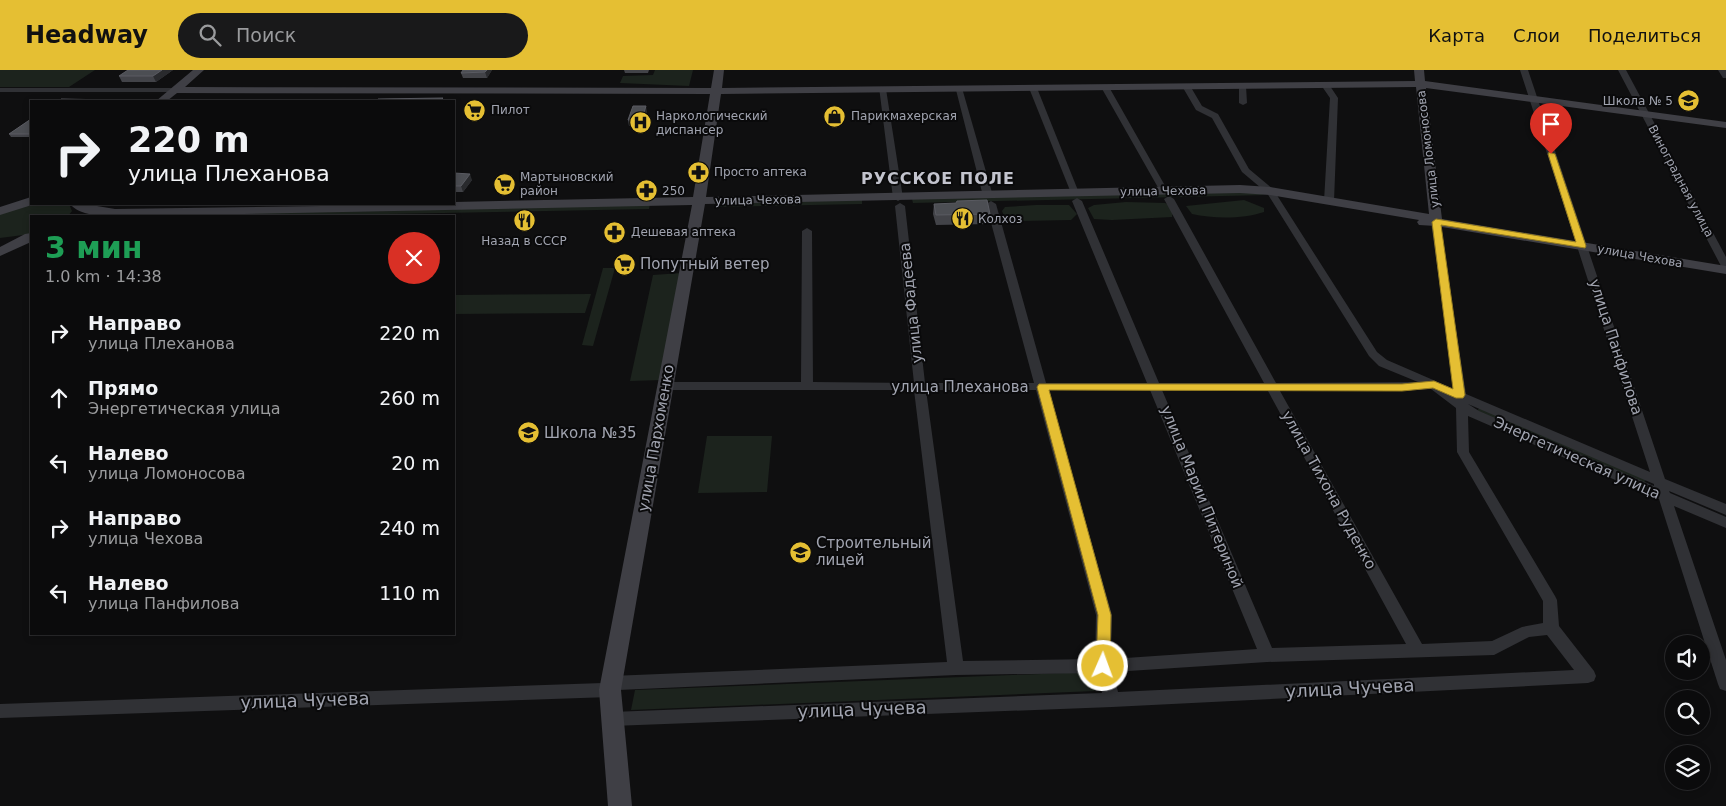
<!DOCTYPE html>
<html lang="ru">
<meta charset="utf-8">
<style>
:root{--surface:#0b0b0c;--page:#19191a;--text:#f1f3f6;--muted:#9a9b9d;--line:#2b2b2d;--accent:#e5bf33}
body{margin:0;font-family:"DejaVu Sans",sans-serif;background:var(--page);color:var(--text);height:100vh;display:flex;flex-direction:column;font-size:19px;white-space:nowrap}
*{box-sizing:border-box;margin:0}
p{font-size:16px;color:var(--muted)}
.icon{flex:none;width:28px;height:28px;fill:none;stroke:currentColor;stroke-width:2;stroke-linecap:round;stroke-linejoin:round}
.map{position:relative;flex:1;overflow:hidden}
.sheet{position:absolute;left:30px;top:145px;width:425px;height:420px;display:flex;flex-direction:column;background:var(--surface);border-radius:0px;box-shadow:0 2px 8px #0003,0 0 0 1px var(--line)}
.sheet>*{flex:none}
.top-card{position:absolute;left:30px;top:30px;width:425px;height:105px;border-radius:0px;box-shadow:0 2px 8px #0003,0 0 0 1px var(--line);background:#0b0b0c;color:var(--text);overflow:hidden}
.tools{position:absolute;left:1665px;top:565px;display:grid;gap:10px}
.tools a{display:grid;place-items:center;width:45px;height:45px;border-radius:50%;background:var(--surface);box-shadow:0 2px 8px #0003,0 0 0 1px var(--line);font-size:25px}
.pin{position:absolute;display:grid;place-items:center;width:42px;height:42px;color:#fff;margin:-51px -21px;border-radius:50% 50% 50% 0;rotate:-45deg;box-shadow:0 0 5px #0007}
.pin .icon{rotate:45deg}
.me{position:absolute;width:55px;margin:-28px;rotate:2deg;stroke-linejoin:round;filter:drop-shadow(0 0 4px #0008)}
.turn{display:flex;align-items:center;gap:18px;height:105px;padding:0 15px;font-size:22px}
.turn .icon{width:65px;height:65px;stroke-width:2.5}
.turn b{display:block;font-size:35px;line-height:42px}
.round{display:grid;place-items:center;flex:none;width:52px;height:52px;border-radius:26px;background:var(--page)}
.summary{display:flex;align-items:center;justify-content:space-between;height:85px;padding:0 15px}
h1{font-size:30px;font-weight:600;line-height:38px;color:#1e9e55}
ul{padding:0;list-style:none}
li{display:flex;align-items:center;gap:15px;height:65px;padding:0 15px}
li div{flex:1}
li b{display:block;font-size:19px}
li em{font-style:normal}
header{display:flex;align-items:center;gap:30px;box-sizing:border-box;height:70px;padding:0 25px;background:var(--accent);color:#111}
header strong{font-size:24px}
nav{display:flex;gap:28px;margin-inline-start:auto;font-size:18px}
.search{width:350px;height:45px;background:var(--page);display:flex;align-items:center;gap:12px;box-sizing:border-box;padding:0 18px;border-radius:28px;color:var(--muted);font-size:19px}
.map>svg:first-child{display:block}
</style>
<header>
<strong>Headway</strong>
<div class="search"><svg class="icon" aria-label="search" viewBox="0 0 24 24"><circle cx="10" cy="10" r="6"/><path d="M15 15l6 6"/></svg>Поиск</div>
<nav><a>Карта</a><a>Слои</a><a>Поделиться</a></nav>
</header>
<div class="map">
<svg width="1726" height="736" viewBox="0 0 1726 736">
<rect width="100%" height="100%" fill="#0f0f10"/>
<path fill="#1c231d" d="M 0,0 L 95,0 L 69,17 L 0,17 Z
M 655,0 L 693,0 L 689,16 L 620,13 L 623,6 L 653,5 Z
M 1243,121 L 1266,125 L 913,133 L 912,129 Z
M 862,130 L 862,134 L 720,137 L 721,133 Z
M 1244,130 L 1264,138 L 1264,142 C 1243,149 1214,149 1192,144 L 1186,136 Z
M 1126,132 L 1165,133 L 1173,137 L 1172,147 L 1112,150 L 1094,149 L 1088,138 L 1094,135 Z
M 31,133 L 69,134 L 72,141 L 68,146 L 31,146 L 31,164 L 0,168 L 0,143 Z
M 650,134 L 649,139 L 281,146 L 100,146 Z
M 1036,135 L 1069,135 L 1077,144 L 1071,150 L 1020,151 L 1004,146 L 1002,141 L 1005,137 Z
M 603,198 L 615,198 L 593,276 L 582,275 Z
M 681,203 L 662,310 L 630,311 L 653,205 Z
M 591,224 L 585,243 L 454,244 L 454,225 Z
M 1480,337 L 1646,409 L 1644,414 L 1477,341 Z
M 707,366 L 772,366 L 767,422 L 698,423 Z
M 1090,602 L 1095,621 L 631,640 L 635,620 Z"/>
<g fill="none" stroke-linecap="round" stroke-linejoin="round">
<path fill="#303135" fill-rule="evenodd" d="M 1520,0 L 1528,0 L 1665,409 L 1726,434 L 1726,445 L 1669,421 L 1670,423 L 1726,447 L 1726,458 L 1674,436 L 1726,590 L 1726,621 L 1720,619 L 1718,614 L 1659,429 L 1468,346 L 1469,382 L 1555,526 L 1557,530 L 1559,556 L 1594,601 L 1596,606 L 1594,611 L 1588,613 L 1112,637 L 612,656 L 606,654 L 604,649 L 606,644 L 612,642 L 1102,623 L 1097,603 L 956,605 L 618,620 L 616,625 L 610,627 L 0,648 L 0,634 L 603,613 L 605,608 L 611,606 L 947,592 L 914,320 L 665,320 L 659,316 L 665,312 L 801,312 L 802,161 L 807,158 L 812,161 L 813,312 L 914,313 L 895,136 L 900,133 L 905,136 L 925,313 L 1034,313 L 986,134 L 991,131 L 996,134 L 1046,313 L 1147,313 L 1072,131 L 1077,128 L 1082,131 L 1159,313 L 1264,313 L 1164,129 L 1169,126 L 1174,129 L 1276,313 L 1418,312 L 1379,296 L 1369,286 L 1267,123 L 1242,102 L 1212,48 L 1196,40 L 1182,16 L 1186,14 L 1189,14 L 1202,36 L 1218,44 L 1249,99 L 1273,119 L 1377,282 L 1387,290 L 1454,319 L 1431,152 L 1436,149 L 1439,150 L 1466,324 L 1650,402 ZM 1431,319 L 1456,338 L 1457,382 L 1543,531 L 1543,553 L 1522,557 L 1492,571 L 1422,574 L 1280,321 L 1402,321 ZM 926,320 L 1036,320 L 1096,545 L 1095,589 L 963,591 ZM 1048,320 L 1150,320 L 1257,579 L 1111,589 L 1112,545 ZM 1162,320 L 1268,321 L 1406,574 L 1272,578 ZM 1468,334 L 1654,414 L 1654,416 L 1479,341 ZM 1547,565 L 1574,600 L 1118,622 L 1113,602 L 1267,592 L 1494,585 L 1529,567 Z
M 1618,0 L 1626,0 L 1726,187 L 1726,199 L 1721,196 Z
M 1718,0 L 1726,0 L 1726,8 L 1723,8 Z
M 1322,13 L 1328,13 L 1338,28 L 1334,131 L 1329,134 L 1324,131 L 1330,28 L 1321,15 Z
M 1239,14 L 1246,16 L 1247,33 L 1243,35 L 1239,33 Z
M 1102,15 L 1109,17 L 1168,121 L 1167,123 L 1164,124 L 1160,121 L 1101,17 Z
M 955,16 L 962,18 L 993,126 L 991,128 L 985,128 L 983,126 Z
M 1030,16 L 1037,18 L 1079,123 L 1078,125 L 1072,125 L 1071,123 L 1029,18 Z
M 879,17 L 886,19 L 903,128 L 898,131 L 893,128 Z
M 0,18 L 174,18 L 178,20 L 174,22 L 0,22 Z"/>
<path fill="#3f3f45" fill-rule="evenodd" d="M 193,0 L 204,0 L 185,17 L 711,18 L 714,0 L 724,0 L 722,18 L 1415,11 L 1414,0 L 1424,0 L 1425,11 L 1726,52 L 1726,58 L 1426,18 L 1442,149 L 1726,196 L 1726,204 L 1436,156 L 1419,155 L 1417,152 L 1419,150 L 1270,125 L 1240,123 L 705,134 L 621,620 L 632,736 L 608,736 L 599,620 L 692,135 L 145,146 C 126,146 84,150 71,135 L 85,134 L 115,139 L 454,134 L 454,132 L 693,127 L 710,24 L 177,23 L 167,31 L 156,31 ZM 1416,17 L 1429,144 L 1270,117 L 1240,115 L 706,127 L 721,24 Z
M 31,127 L 31,134 L 35,134 L 0,145 L 0,137 Z
M 31,163 L 31,172 L 0,186 L 0,177 L 25,164 Z"/>
</g>
<path fill="#424348" d="M 173,0 L 156,12 L 122,12 L 119,6 Z
M 492,0 L 487,8 L 463,8 L 461,3 Z
M 624,0 L 649,0 L 648,3 L 625,3 Z
M 647,42 L 643,55 L 629,56 L 628,50 Z
M 31,49 L 31,67 L 11,67 L 9,64 Z
M 454,103 L 472,110 L 463,122 L 454,122 Z
M 934,134 L 990,144 L 989,154 L 936,155 L 933,144 Z"/>
<path fill="#292a2d" d="M 162,0 L 173,0 L 156,12 L 153,6 Z
M 487,0 L 492,0 L 487,8 L 485,2 Z
M 646,36 L 647,42 L 643,55 L 642,49 Z
M 470,104 L 472,110 L 463,122 L 461,116 Z"/>
<path fill="#4c4e53" stroke="#5a5b62" d="M 128,0 L 162,0 L 153,6 L 119,6 Z
M 463,0 L 487,0 L 485,2 L 461,3 Z
M 443,28 L 440,31 L 376,31 L 378,29 Z
M 61,29 L 111,30 L 109,31 L 59,31 Z
M 633,36 L 646,36 L 642,49 L 628,50 Z
M 31,49 L 31,64 L 9,64 Z
M 454,103 L 470,104 L 461,116 L 454,116 Z
M 987,130 L 990,144 L 936,145 L 934,134 L 956,133 L 957,131 Z"/>
<path fill="#e5bf33" stroke="#957c21" d="M 1549,82 L 1555,84 L 1586,176 L 1585,178 L 1441,155 L 1465,325 L 1463,328 L 1456,328 L 1433,318 L 1402,321 L 1049,320 L 1111,545 L 1110,596 L 1108,601 L 1103,603 L 1098,601 L 1096,596 L 1098,545 L 1037,317 L 1039,314 L 1402,314 L 1434,311 L 1453,319 L 1432,152 L 1436,149 L 1576,172 L 1548,84 Z"/>
<defs>
<symbol id="school-disc" viewBox="-11 -11 22 22"><circle r="9.5" fill="#e5bf33" stroke="#0a0a0b"/><path d="M0-5L7-2L0 1L-7-2ZM-4 1L0 2.5L4 1V4Q0 6-4 4Z" fill="#111"/></symbol>
<symbol id="supermarket-disc" viewBox="-11 -11 22 22"><circle r="9.5" fill="#e5bf33" stroke="#0a0a0b"/><path d="M-6-5.5h2.5l.6 2H6L4.5 2H-2.5L-4.4-4H-6ZM-1.5 3.2a1.3 1.3 0 1 0 .1 0ZM3 3.2a1.3 1.3 0 1 0 .1 0Z" fill="#111"/></symbol>
<symbol id="shop-disc" viewBox="-11 -11 22 22"><circle r="9.5" fill="#e5bf33" stroke="#0a0a0b"/><path d="M-5-2.5h2.3a2.7 3.5 0 0 1 5.4 0H5L5.5 6h-11ZM-1.5-2.5h3a1.5 2.3 0 0 0-3 0Z" fill="#111"/></symbol>
<symbol id="hospital-disc" viewBox="-11 -11 22 22"><circle r="9.5" fill="#e5bf33" stroke="#0a0a0b"/><path d="M-5-5h3v3.5h4V-5h3V5h-3V1.5h-4V5h-3Z" fill="#111"/></symbol>
<symbol id="pharmacy-disc" viewBox="-11 -11 22 22"><circle r="9.5" fill="#e5bf33" stroke="#0a0a0b"/><path d="M-2-6h4v4h4v4h-4v4h-4v-4h-4v-4h4Z" fill="#111"/></symbol>
<symbol id="restaurant-disc" viewBox="-11 -11 22 22"><circle r="9.5" fill="#e5bf33" stroke="#0a0a0b"/><path d="M-5-6h1v4h1v-4h1v4h1v-4h1v5L-1.5 .5V6h-2V.5L-5-1ZM5-6V6H3V1.5H1.5Q1.5-4 5-6Z" fill="#111"/></symbol>
<symbol id="university-disc" viewBox="-11 -11 22 22"><circle r="9.5" fill="#e5bf33" stroke="#0a0a0b"/><path d="M0-5L7-2L0 1L-7-2ZM-4 1L0 2.5L4 1V4Q0 6-4 4Z" fill="#111"/></symbol>
</defs>
<g fill-rule="evenodd">
<use href="#school-disc" x="1676" y="18" width="25" height="25"/>
<use href="#supermarket-disc" x="462" y="28" width="25" height="25"/>
<use href="#shop-disc" x="822" y="34" width="25" height="25"/>
<use href="#hospital-disc" x="628" y="40" width="25" height="25"/>
<use href="#pharmacy-disc" x="686" y="90" width="25" height="25"/>
<use href="#supermarket-disc" x="492" y="102" width="25" height="25"/>
<use href="#pharmacy-disc" x="634" y="108" width="25" height="25"/>
<use href="#restaurant-disc" x="950" y="136" width="25" height="25"/>
<use href="#restaurant-disc" x="512" y="138" width="25" height="25"/>
<use href="#pharmacy-disc" x="602" y="150" width="25" height="25"/>
<use href="#supermarket-disc" x="612" y="182" width="25" height="25"/>
<use href="#school-disc" x="516" y="350" width="25" height="25"/>
<use href="#university-disc" x="788" y="470" width="25" height="25"/>
</g>
<g text-anchor="middle" dominant-baseline="central" stroke-width="4" stroke-linejoin="round" paint-order="stroke">
<g font-size="12" fill="#a1a4b0" stroke="#0a0a0b" text-anchor="start">
<text x="1673" y="31" text-anchor="end">Школа № 5</text>
<text x="491" y="40">Пилот</text>
<text x="656" y="46">Наркологический<tspan x="656" dy="14">диспансер</tspan></text>
<text x="851" y="46">Парикмахерская</text>
<text x="714" y="102">Просто аптека</text>
<text x="520" y="107">Мартыновский<tspan x="520" dy="14">район</tspan></text>
<text x="662" y="121">250</text>
<text x="978" y="149">Колхоз</text>
<text x="631" y="162">Дешевая аптека</text>
<text x="524" y="171" text-anchor="middle">Назад в СССР</text>
</g>
<g font-size="12" fill="#a1a4b0" stroke="#0a0a0b">
<text transform="translate(1428 79) rotate(-97)">улица Ломоносова</text>
<text transform="translate(1681 111) rotate(62)">Виноградная улица</text>
<text transform="translate(1163 121) rotate(-1)">улица Чехова</text>
<text transform="translate(758 130) rotate(-1)">улица Чехова</text>
<text transform="translate(1640 186) rotate(10)">улица Чехова</text>
</g>
<g font-size="15" fill="#a1a4b0" stroke="#0a0a0b" text-anchor="start">
<text x="640" y="194">Попутный ветер</text>
<text x="544" y="363">Школа №35</text>
<text x="816" y="473">Строительный<tspan x="816" dy="17">лицей</tspan></text>
</g>
<g font-size="15" fill="#a1a4b0" stroke="#0a0a0b">
<text transform="translate(911 233) rotate(-96)">улица Фадеева</text>
<text transform="translate(1616 277) rotate(72)">улица Панфилова</text>
<text x="960" y="317">улица Плеханова</text>
<text transform="translate(656 368) rotate(-80)">улица Пархоменко</text>
<text transform="translate(1577 388) rotate(24)">Энергетическая улица</text>
<text transform="translate(1329 420) rotate(61)">улица Тихона Руденко</text>
<text transform="translate(1202 427) rotate(68)">улица Марии Питериной</text>
</g>
<g font-size="16" font-weight="bold" letter-spacing="1" fill="#c2c3cd" stroke="#0a0a0b">
<text x="938" y="108">РУССКОЕ ПОЛЕ</text>
</g>
<g font-size="18" fill="#a1a4b0" stroke="#0a0a0b">
<text transform="translate(1350 618) rotate(-3)">улица Чучева</text>
<text transform="translate(305 630) rotate(-2)">улица Чучева</text>
<text transform="translate(862 639) rotate(-2)">улица Чучева</text>
</g>
</g>
</svg>
<div class="tools">
<a><svg class="icon" aria-label="sound" viewBox="0 0 24 24"><path d="M4 9h4l5-4v14l-5-4H4zM17 9q2 3 0 6"/></svg></a>
<a><svg class="icon" aria-label="search" viewBox="0 0 24 24"><circle cx="10" cy="10" r="6"/><path d="M15 15l6 6"/></svg></a>
<a><svg class="icon" aria-label="layers" viewBox="0 0 24 24"><path d="M12 4l9 5-9 5-9-5zM3 14l9 5 9-5"/></svg></a>
</div>
<div class="pin" style="left:1551px;top:84px;background:#d93025"><svg class="icon" aria-label="arrive" viewBox="0 0 24 24"><path d="M6 21V4h12l-3 4 3 4H6"/></svg></div>
<svg class="me" style="left:1103px;top:596px" viewBox="-20 -20 40 40"><circle r="17" fill="#e5bf33" stroke="#fff" stroke-width="3"/><path d="M0-11L8 9 0 5-8 9z" fill="#fff"/></svg>
<div class="top-card">
<div class="turn"><svg class="icon" aria-label="right" viewBox="0 0 24 24"><path d="M7 20v-9h11M14 6l5 5-5 5"/></svg><div><b>220 m</b>улица Плеханова</div></div>
</div>
<section class="sheet">
<div class="summary"><div><h1>3 мин</h1><p>1.0 km · 14:38</p></div><a class="round" style="background:#d93025;color:#fff"><svg class="icon" aria-label="close" viewBox="0 0 24 24"><path d="M6 6l12 12M18 6L6 18"/></svg></a></div>
<ul>
<li><svg class="icon" aria-label="right" viewBox="0 0 24 24"><path d="M7 20v-9h11M14 6l5 5-5 5"/></svg><div><b>Направо</b><p>улица Плеханова</p></div><em>220 m</em></li>
<li><svg class="icon" aria-label="ahead" viewBox="0 0 24 24"><path d="M12 20V5M6 11l6-6 6 6"/></svg><div><b>Прямо</b><p>Энергетическая улица</p></div><em>260 m</em></li>
<li><svg class="icon" aria-label="left" viewBox="0 0 24 24"><path d="M17 20v-9H6M10 6l-5 5 5 5"/></svg><div><b>Налево</b><p>улица Ломоносова</p></div><em>20 m</em></li>
<li><svg class="icon" aria-label="right" viewBox="0 0 24 24"><path d="M7 20v-9h11M14 6l5 5-5 5"/></svg><div><b>Направо</b><p>улица Чехова</p></div><em>240 m</em></li>
<li><svg class="icon" aria-label="left" viewBox="0 0 24 24"><path d="M17 20v-9H6M10 6l-5 5 5 5"/></svg><div><b>Налево</b><p>улица Панфилова</p></div><em>110 m</em></li>
</ul>
</section>
</div>
